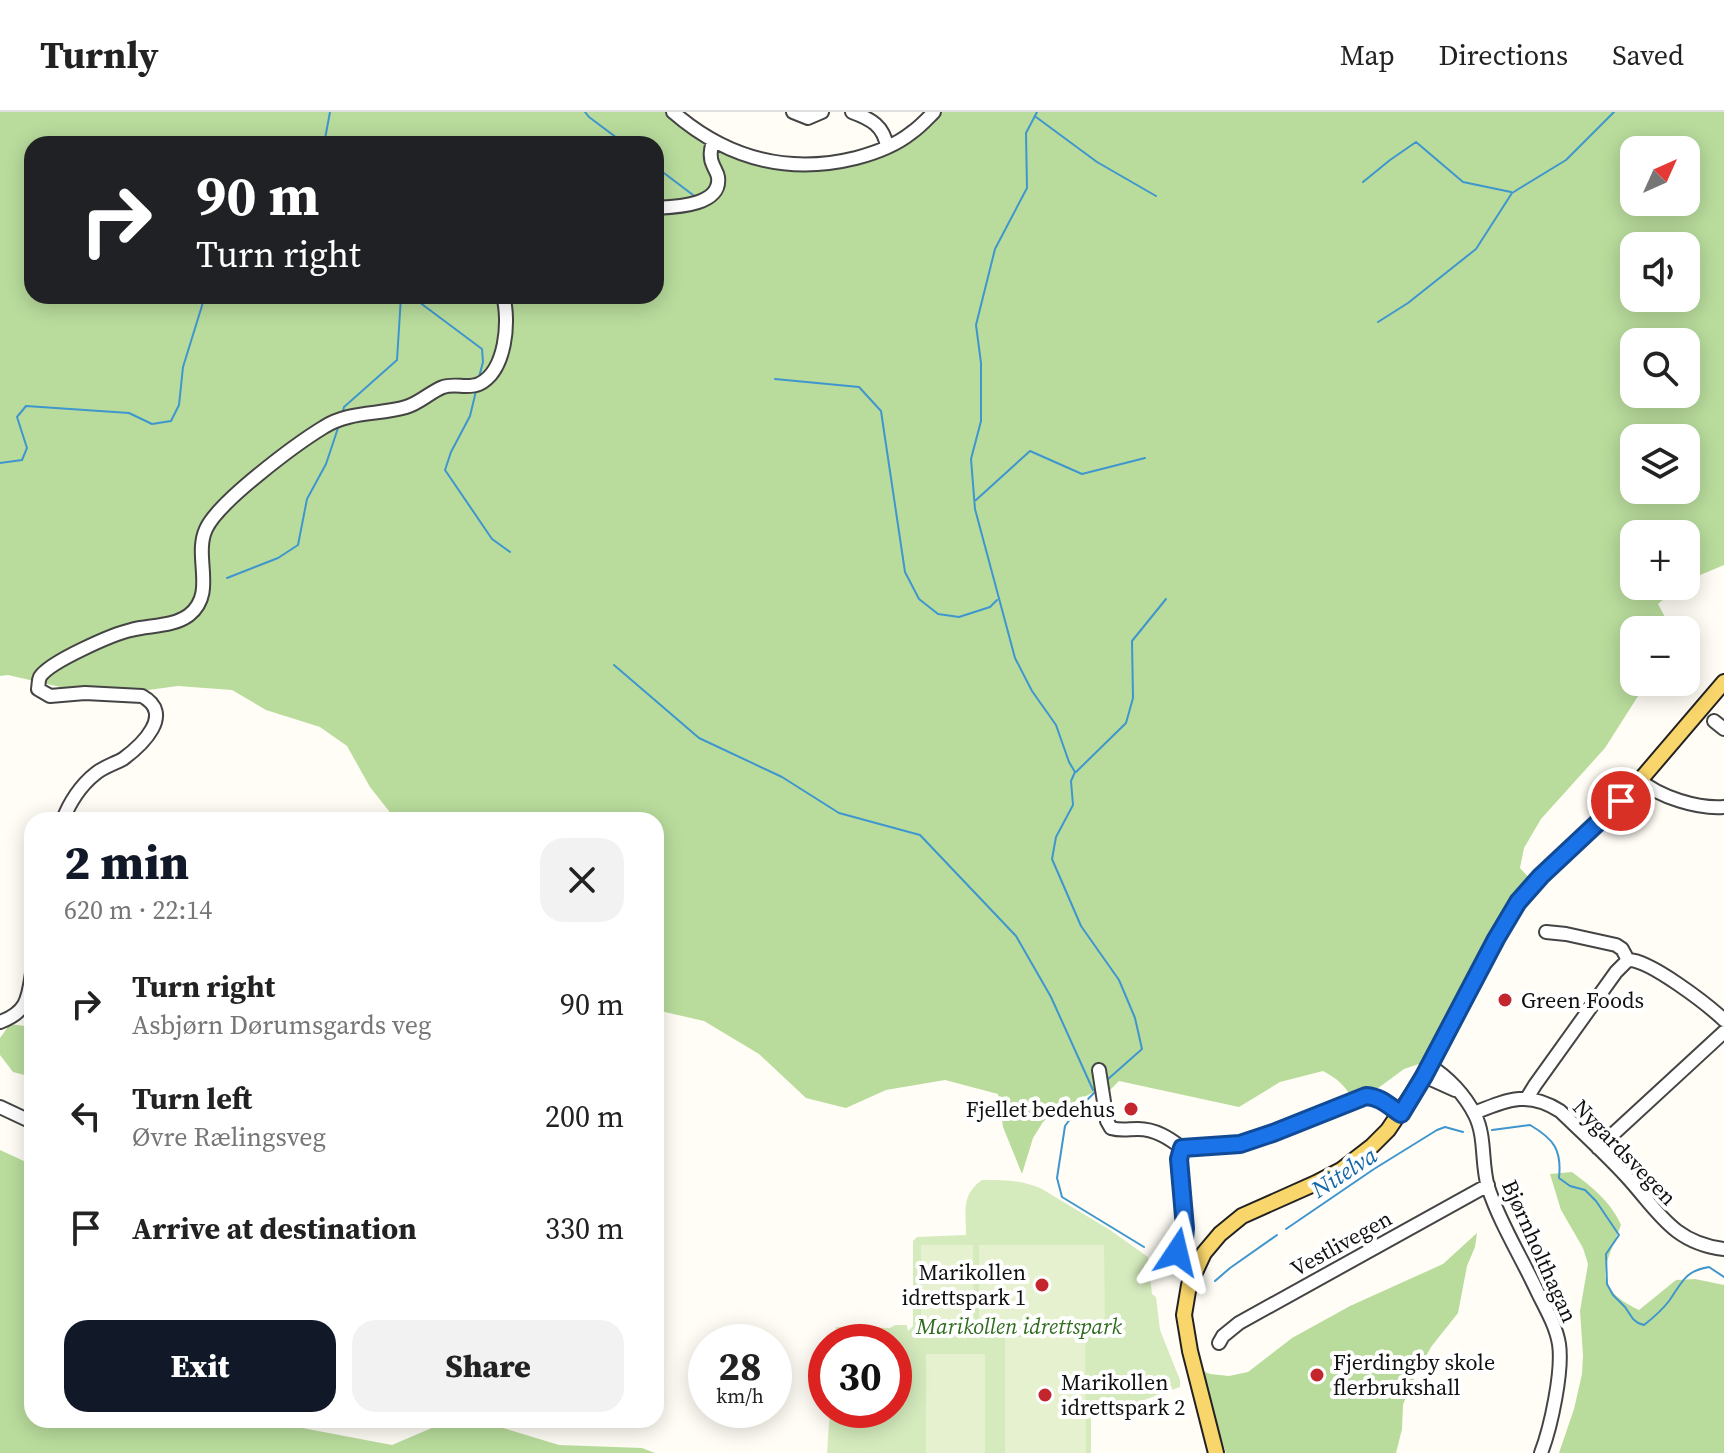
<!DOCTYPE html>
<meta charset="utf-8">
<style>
:root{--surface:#fff;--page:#f2f2f2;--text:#222;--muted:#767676;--line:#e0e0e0;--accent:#111827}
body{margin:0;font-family:"Source Serif 4",serif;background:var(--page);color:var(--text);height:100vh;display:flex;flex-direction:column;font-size:30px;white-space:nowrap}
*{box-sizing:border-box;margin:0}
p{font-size:26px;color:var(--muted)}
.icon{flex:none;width:44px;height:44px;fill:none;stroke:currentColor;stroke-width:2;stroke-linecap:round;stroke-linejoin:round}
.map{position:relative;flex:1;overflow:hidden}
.side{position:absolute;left:24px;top:700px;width:640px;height:616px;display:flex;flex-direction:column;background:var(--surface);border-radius:24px;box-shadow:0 4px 20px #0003}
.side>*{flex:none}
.hud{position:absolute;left:24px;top:24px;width:640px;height:168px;border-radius:24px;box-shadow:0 4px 20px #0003;background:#202124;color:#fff;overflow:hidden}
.needle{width:52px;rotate:45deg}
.tools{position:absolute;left:1620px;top:24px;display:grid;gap:16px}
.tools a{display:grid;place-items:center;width:80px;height:80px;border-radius:16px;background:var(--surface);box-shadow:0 4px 20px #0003;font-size:40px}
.speed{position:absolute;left:688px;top:1212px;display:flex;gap:16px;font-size:40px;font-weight:700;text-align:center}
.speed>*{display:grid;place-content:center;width:104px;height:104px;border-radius:50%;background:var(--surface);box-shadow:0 4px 20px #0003;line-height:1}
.speed small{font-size:20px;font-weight:400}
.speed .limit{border:12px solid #d22;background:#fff;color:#111}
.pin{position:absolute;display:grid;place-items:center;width:68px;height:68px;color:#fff;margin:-34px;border:4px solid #fff;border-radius:50%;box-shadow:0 2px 8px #0007}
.me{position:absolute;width:88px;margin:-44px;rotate:10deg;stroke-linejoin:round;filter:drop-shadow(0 0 6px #0008)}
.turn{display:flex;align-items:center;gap:28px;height:168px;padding:0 40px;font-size:36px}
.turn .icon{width:104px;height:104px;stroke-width:2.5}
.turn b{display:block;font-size:56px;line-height:68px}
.round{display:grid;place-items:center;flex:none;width:84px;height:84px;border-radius:24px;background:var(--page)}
.headline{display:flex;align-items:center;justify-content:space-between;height:136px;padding:0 40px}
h1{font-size:48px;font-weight:800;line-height:60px;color:var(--accent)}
.button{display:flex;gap:16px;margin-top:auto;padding:16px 40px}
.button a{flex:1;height:92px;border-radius:24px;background:var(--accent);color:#fff;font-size:32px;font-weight:800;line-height:92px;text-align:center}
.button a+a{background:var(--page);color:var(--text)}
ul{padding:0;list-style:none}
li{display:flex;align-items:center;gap:24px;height:112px;padding:0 40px}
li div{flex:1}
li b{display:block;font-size:30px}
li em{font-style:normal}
header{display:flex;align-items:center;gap:48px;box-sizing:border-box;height:112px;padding:0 40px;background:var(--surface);border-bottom:2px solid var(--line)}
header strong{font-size:38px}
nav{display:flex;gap:44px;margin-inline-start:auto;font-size:28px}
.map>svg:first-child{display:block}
</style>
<header>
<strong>Turnly</strong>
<nav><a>Map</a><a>Directions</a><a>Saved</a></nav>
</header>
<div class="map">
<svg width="1724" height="1341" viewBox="0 0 1724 1341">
<rect width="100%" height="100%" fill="#fffdf5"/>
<path fill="#d5ebbd" d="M 982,1068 C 1004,1068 1023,1068 1042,1077 L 1110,1118 L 1148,1145 L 1152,1182 L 1156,1185 L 1160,1218 L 1180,1268 L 1180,1275 L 1136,1291 L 1091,1291 L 1091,1341 L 827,1341 L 830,1298 L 894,1298 L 894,1230 L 835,1230 L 836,1215 L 890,1216 L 895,1213 L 907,1213 L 908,1219 L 913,1214 L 913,1129 L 917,1125 L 966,1123 C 966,1099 961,1083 982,1068 Z"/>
<path fill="#b9dc9c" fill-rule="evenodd" d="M 0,0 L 677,0 L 740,38 L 815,52 L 867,41 L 909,14 L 926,0 L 1724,0 L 1724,453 L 1686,469 L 1686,422 L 1634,422 L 1634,474 L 1679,474 L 1658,492 L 1672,518 L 1634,518 L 1634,570 L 1647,570 L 1605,636 L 1541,707 L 1524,736 L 1520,756 L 1536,773 L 1519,792 L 1447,932 L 1443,944 L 1404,957 L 1362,988 L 1353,989 C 1346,974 1338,967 1323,959 L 1280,970 L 1239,995 L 1119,969 L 1107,981 L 1094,980 L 1054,1000 L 1043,1010 L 1033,1026 L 1022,1062 L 1003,1015 L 998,982 L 945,968 L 886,978 L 846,996 L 806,986 L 759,942 L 704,909 L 656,898 L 656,708 L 396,708 L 370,675 L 347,634 L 320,615 L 266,598 L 232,578 L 178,574 L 126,581 L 69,577 L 8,563 L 0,564 ZM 32,32 L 656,32 L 656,184 L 32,184 ZM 1634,38 L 1686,38 L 1686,90 L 1634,90 ZM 1634,134 L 1686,134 L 1686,186 L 1634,186 ZM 1634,230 L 1686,230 L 1686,282 L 1634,282 ZM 1634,326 L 1686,326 L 1686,378 L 1634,378 Z
M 10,912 L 32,915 L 32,965 L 13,960 L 0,943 L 0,926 Z
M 0,1038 L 26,1050 L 32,1056 L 32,1308 L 260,1308 L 392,1333 L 441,1312 L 480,1309 L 559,1333 L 642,1336 L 655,1341 L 0,1341 Z
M 1572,1060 C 1591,1074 1612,1091 1621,1113 C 1605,1156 1589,1173 1639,1198 L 1676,1168 L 1695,1167 L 1724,1173 L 1724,1341 L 1559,1341 L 1574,1297 L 1582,1262 L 1583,1243 L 1580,1199 L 1588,1152 L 1583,1136 L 1561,1098 L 1550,1062 Z
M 1477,1121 L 1475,1135 L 1467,1154 L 1458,1201 L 1431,1235 L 1410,1274 L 1403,1293 L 1402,1317 L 1396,1341 L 1226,1341 L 1198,1257 L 1210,1262 L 1229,1264 L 1248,1260 L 1292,1226 L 1350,1194 L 1443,1152 Z"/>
<path fill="#e6f2cf" d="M 921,1133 L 973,1133 L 974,1212 L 921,1212 Z
M 979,1133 L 1104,1133 L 1105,1213 L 979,1214 Z
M 1005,1225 L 1085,1225 L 1086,1341 L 1005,1341 Z
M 926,1242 L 985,1242 L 985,1341 L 926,1341 Z"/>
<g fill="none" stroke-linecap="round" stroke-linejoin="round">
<path stroke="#3f96cf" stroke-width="2" d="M 585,0 L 589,5 L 625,32
M 1037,0 L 1026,21 L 1027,76 L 995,137 L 976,213 L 981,251 L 981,309 L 971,347 L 975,397 L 1015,546 L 1032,579 L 1056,613 L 1069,650 L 1075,660 L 1071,669 L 1073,693 L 1056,725 L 1052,747 L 1081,814 L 1119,868 L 1135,906 L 1142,937 L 1107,968
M 1036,5 L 1097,50 L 1156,84
M 324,32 L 330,0
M 656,55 L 697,86
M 1363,70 L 1390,48 L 1416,30 L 1463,70 L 1511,80
M 411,184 L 482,237 L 483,250 L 479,265
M 1378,210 L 1408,191 L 1476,137 L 1512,81 L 1566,48 L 1614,0
M 775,267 L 859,275 L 881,299 L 905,460 L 919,487 L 938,502 L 959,505 L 990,495 L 997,488
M 476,279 L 470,304 L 451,340 L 445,358 L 492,427 L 510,440
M 342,303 L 344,295 L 397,248 L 401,184
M 0,351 L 22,348 L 27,336 L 17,305 L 26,294 L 129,301 L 152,312 L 171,309 L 179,293 L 183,255 L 205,184
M 976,388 L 1030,339 L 1082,362 L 1145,346
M 227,466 L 278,446 L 298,433 L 307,387 L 326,352 L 339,313
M 614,553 L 699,626 L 782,665 L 839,701 L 920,723 L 1016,824 L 1051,885 L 1093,978
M 1076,660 L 1126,611 L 1133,586 L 1132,529 L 1166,487
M 1097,978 L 1076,999 L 1065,1014 L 1057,1066 L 1062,1085 L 1144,1135
M 1492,1018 L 1530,1013 C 1554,1027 1562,1038 1559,1066 L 1570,1074 L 1585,1078 L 1596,1089 L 1619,1123 L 1606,1142 L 1607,1172 L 1613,1183 L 1625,1195 L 1633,1207 L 1638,1211 L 1644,1213 C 1653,1206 1662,1198 1669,1189 C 1682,1171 1684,1159 1709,1155 L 1724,1165
M 1286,1117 L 1374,1057 L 1437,1018 L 1445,1015 L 1463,1020
M 1215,1169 L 1230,1156 L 1277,1123"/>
<defs>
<path id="minor" d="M 673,0 C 726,46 787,63 856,46 C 875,41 896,33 911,21 C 920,15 927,7 934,0
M 793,0 L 808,6 L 822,0
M 852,0 C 871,7 884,14 887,35
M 656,96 C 674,95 722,94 718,65 C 717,60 715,58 713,53 C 709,45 711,37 713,28
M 1714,609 L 1724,617
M 1640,668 C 1659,685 1698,697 1724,695
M 63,708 C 69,691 81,673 95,662 C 103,655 114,652 123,647 C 142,633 175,602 142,584 L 85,581 L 50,584 L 38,577 C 39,572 38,569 40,565 C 49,550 113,522 131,518 C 149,513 173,515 189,503 C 217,481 193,445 206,417 C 218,390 296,332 324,315 C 349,299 379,303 406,295 C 420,291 430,280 443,275 C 455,271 468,277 479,272 C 506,259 510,209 503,184
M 1546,820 L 1566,822 L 1616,833 L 1622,837 L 1628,848
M 1628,848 C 1649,847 1708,893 1724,908
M 0,910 C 27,900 28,887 32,861
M 1430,954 C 1448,965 1465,983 1475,1003 C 1486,1025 1481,1051 1488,1075 C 1500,1112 1522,1146 1538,1181 C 1546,1197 1556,1214 1559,1232 C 1563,1259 1551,1315 1541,1341
M 1099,958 L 1107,1009 L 1111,1016 C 1121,1019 1128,1017 1138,1017 C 1155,1017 1169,1026 1182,1036
M 1424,964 L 1455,978
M 1527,986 L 1535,973 L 1616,860 L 1628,848
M 0,995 L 32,1010
M 1474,1001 C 1507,988 1528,978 1560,999 C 1583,1021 1606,1042 1627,1065 C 1658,1099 1673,1131 1724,1137
M 1182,1036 L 1240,1032 L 1273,1021 L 1366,984 C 1381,986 1389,994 1401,1002
M 1598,1036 L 1724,920
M 1173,1145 L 1184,1127 L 1185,1116 L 1179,1047 L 1182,1036
M 1219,1231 L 1223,1224 L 1239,1211 L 1488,1073"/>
<path id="major" d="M 1216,1341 L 1190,1239 L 1184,1203 L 1189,1173 L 1204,1141 L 1220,1122 L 1242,1104 L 1316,1071 L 1341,1058 L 1372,1034 L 1388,1018 L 1419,972 L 1496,827 L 1518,790 L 1541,764 L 1630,680 L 1724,570"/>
</defs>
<use href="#minor" stroke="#444" stroke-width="16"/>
<use href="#major" stroke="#222" stroke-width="18"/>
<use href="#minor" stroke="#fff" stroke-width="12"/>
<use href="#major" stroke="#f9d66b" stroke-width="14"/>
</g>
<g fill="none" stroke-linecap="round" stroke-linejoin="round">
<defs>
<path id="route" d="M 1177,1140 L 1184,1127 L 1185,1116 L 1179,1047 L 1182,1036 L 1240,1032 L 1273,1021 L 1366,984 C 1381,985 1389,994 1401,1002 L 1424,964 L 1496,827 L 1518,790 L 1541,764 L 1621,689"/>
</defs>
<use href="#route" stroke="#114b97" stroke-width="20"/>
<use href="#route" stroke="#1a73e8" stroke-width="14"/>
</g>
<g fill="#c4262e" stroke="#fff" stroke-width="3">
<circle cx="1505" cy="888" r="8"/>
<circle cx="1131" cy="997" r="8"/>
<circle cx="1042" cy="1173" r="8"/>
<circle cx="1317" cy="1263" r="8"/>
<circle cx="1045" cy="1283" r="8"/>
</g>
<g text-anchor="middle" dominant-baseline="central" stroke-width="8" stroke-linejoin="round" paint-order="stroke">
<g font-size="22" fill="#111" stroke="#fff" text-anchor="start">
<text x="1521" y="888">Green Foods</text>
<text x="1115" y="997" text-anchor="end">Fjellet bedehus</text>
<text x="1026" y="1160" text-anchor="end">Marikollen<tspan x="1026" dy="25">idrettspark 1</tspan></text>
<text x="1333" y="1250">Fjerdingby skole<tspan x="1333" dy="25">flerbrukshall</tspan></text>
<text x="1061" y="1270">Marikollen<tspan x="1061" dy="25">idrettspark 2</tspan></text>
</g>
<g font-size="22" fill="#111" stroke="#fff">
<text transform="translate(1625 1040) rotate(46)">Nygardsvegen</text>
<text transform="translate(1341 1131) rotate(-29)">Vestlivegen</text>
<text transform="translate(1540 1139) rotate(66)">Bjørnholthagan</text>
</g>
<g font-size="22" font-style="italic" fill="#2f6b1f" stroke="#fff">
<text x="1019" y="1214">Marikollen idrettspark</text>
</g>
<g font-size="24" font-style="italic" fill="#1768a6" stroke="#fff">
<text transform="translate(1344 1060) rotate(-33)">Nitelva</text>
</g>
</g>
</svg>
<div class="tools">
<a><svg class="needle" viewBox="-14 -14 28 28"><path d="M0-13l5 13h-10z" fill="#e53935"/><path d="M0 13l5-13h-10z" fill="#767676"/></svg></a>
<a><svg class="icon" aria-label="sound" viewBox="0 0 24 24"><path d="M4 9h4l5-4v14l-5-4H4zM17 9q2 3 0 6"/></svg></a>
<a><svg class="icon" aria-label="search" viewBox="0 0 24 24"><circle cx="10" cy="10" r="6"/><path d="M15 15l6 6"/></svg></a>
<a><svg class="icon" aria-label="layers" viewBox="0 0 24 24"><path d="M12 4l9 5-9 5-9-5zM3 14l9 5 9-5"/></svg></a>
<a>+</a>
<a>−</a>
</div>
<div class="speed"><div>28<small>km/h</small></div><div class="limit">30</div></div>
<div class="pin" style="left:1621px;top:689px;background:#d93025"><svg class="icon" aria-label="arrive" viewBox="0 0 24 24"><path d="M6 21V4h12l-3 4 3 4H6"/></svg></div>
<svg class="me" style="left:1177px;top:1140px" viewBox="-20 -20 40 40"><path d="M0-17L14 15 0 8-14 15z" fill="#1a73e8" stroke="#fff" stroke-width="4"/></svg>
<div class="hud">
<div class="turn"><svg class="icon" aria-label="right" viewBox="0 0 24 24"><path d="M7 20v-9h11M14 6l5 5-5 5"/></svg><div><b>90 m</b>Turn right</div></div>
</div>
<section class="side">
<div class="headline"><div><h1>2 min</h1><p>620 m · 22:14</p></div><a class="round"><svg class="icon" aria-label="close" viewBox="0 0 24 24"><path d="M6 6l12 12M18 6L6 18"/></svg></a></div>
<ul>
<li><svg class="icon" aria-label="right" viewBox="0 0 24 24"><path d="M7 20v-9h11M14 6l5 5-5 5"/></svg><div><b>Turn right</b><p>Asbjørn Dørumsgards veg</p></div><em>90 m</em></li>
<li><svg class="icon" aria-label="left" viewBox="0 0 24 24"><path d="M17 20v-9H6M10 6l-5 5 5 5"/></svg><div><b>Turn left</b><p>Øvre Rælingsveg</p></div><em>200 m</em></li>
<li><svg class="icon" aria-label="arrive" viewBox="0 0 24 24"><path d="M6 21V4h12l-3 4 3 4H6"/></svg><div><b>Arrive at destination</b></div><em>330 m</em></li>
</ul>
<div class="button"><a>Exit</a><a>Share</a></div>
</section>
</div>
